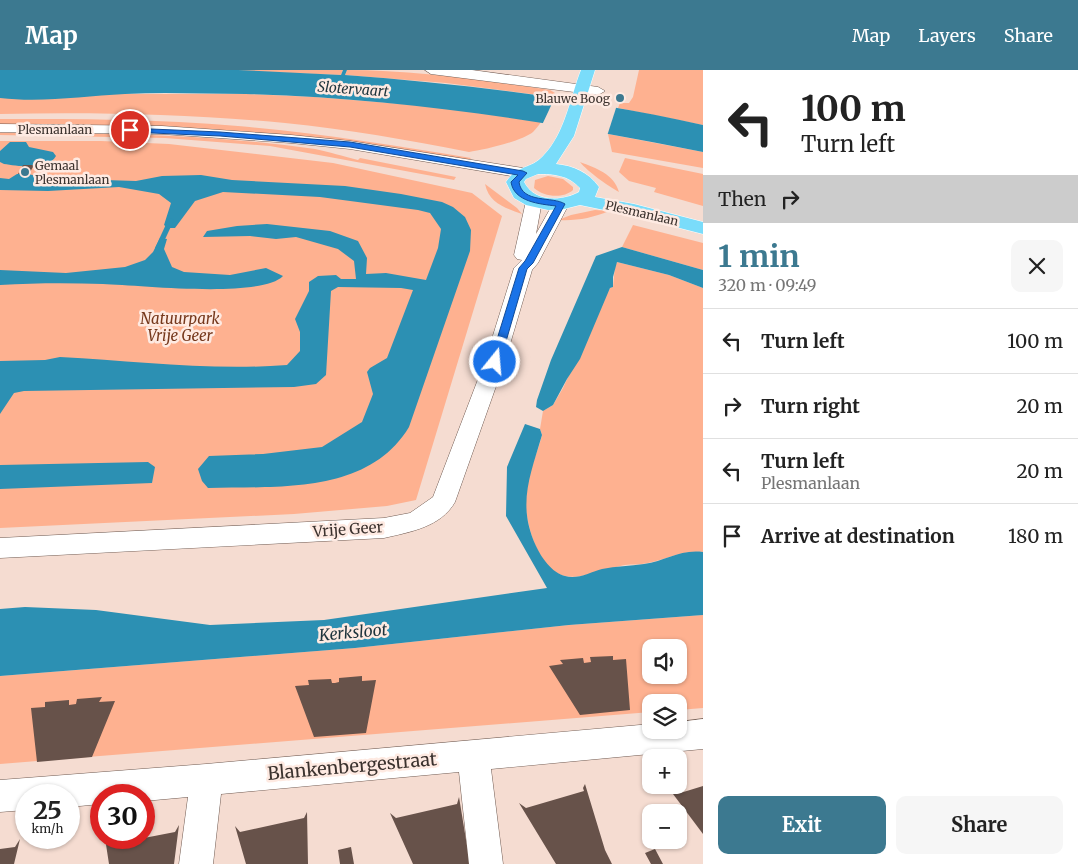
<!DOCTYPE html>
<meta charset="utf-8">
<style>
:root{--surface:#fff;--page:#f6f6f6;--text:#222;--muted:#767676;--line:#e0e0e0;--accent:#3c7990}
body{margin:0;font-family:Merriweather,serif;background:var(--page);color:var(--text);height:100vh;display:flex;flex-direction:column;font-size:19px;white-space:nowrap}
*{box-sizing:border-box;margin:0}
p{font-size:16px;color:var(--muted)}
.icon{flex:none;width:28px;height:28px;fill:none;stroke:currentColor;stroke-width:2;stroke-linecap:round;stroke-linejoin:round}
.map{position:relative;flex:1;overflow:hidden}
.details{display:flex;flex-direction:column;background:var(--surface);width:375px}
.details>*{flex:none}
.guide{background:#fff;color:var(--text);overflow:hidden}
.tools{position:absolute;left:642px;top:569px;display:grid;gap:10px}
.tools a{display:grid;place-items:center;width:45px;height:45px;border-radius:10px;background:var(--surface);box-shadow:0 1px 4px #0004;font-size:25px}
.speed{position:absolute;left:15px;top:714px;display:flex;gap:10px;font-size:25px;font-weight:700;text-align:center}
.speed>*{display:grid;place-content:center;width:65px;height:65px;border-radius:50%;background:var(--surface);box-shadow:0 1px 4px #0004;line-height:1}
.speed small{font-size:12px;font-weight:400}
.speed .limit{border:8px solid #d22;background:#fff;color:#111}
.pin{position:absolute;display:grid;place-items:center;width:42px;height:42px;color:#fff;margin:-21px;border:2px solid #fff;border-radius:50%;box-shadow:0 1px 5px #0007}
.me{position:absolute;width:55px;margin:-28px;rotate:17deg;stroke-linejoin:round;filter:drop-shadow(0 0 4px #0008)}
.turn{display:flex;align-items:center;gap:18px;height:105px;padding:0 15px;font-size:22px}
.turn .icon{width:65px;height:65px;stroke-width:2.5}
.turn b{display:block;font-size:35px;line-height:42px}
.then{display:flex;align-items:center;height:48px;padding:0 15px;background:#0003;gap:10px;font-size:19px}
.round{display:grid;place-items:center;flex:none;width:52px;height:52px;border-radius:10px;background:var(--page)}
.headline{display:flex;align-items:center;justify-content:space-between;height:85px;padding:0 15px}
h1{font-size:30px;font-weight:700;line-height:38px;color:var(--accent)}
.action{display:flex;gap:10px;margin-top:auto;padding:10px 15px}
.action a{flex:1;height:58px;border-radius:10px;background:var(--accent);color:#fff;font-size:20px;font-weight:700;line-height:58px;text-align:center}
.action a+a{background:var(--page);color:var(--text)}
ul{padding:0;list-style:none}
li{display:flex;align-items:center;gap:15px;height:65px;padding:0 15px;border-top:1px solid var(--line)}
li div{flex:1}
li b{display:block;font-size:19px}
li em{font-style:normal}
header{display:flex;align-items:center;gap:30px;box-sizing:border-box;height:70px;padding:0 25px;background:var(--accent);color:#fff}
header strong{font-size:24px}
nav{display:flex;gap:28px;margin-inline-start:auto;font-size:18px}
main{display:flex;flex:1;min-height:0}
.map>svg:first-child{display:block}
</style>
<header>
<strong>Map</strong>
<nav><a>Map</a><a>Layers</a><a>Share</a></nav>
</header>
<main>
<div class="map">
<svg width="703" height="794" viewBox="0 0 703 794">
<rect width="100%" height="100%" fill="#f5dcd1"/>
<path fill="#feb190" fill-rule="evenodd" d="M 214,0 L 343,0 L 341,5 Z
M 347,0 C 414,0 483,10 550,20 L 555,23 L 553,27 L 446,13 L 345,5 Z
M 639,0 L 703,0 L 703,55 L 618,38 L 620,33 L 629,33 L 633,27 Z
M 0,24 L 247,24 L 315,27 L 439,37 L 541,52 C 539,55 536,59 533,62 C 522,71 484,80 469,82 C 408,70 347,59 285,53 C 190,44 95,42 0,44 Z
M 0,49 C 79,49 160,49 238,56 C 317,63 394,75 471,88 L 467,92 C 394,80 322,68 249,62 C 166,55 83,54 0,54 Z
M 0,63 C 105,63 211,64 315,79 C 330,82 342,86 358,90 L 360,88 L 456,107 L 454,110 L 270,76 L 165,68 L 0,65 Z
M 608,64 L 703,82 L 703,98 L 612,82 Z
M 0,71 L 101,71 L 169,74 L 333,93 L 472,123 L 502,146 L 416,430 L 387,436 L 294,444 L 0,458 Z
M 625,88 L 703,104 L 703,136 L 654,122 L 656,118 L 629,111 L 619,102 Z
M 580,92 C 596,98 614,104 619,122 C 608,116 587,101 580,92 Z
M 548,106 L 563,109 L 573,117 L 573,120 C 563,129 544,127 534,118 L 535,110 Z
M 485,114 L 517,138 L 522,144 C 505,138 489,133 485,114 Z
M 595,140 L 609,141 C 592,148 577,151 558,150 L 571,145 Z
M 633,155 L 703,173 L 703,200 L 622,177 Z
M 617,192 L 669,205 L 703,218 L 703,482 C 683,480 667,489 648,493 C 640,495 632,494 625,495 C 609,498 579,510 565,506 C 535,500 522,442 526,417 C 529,400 538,382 542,365 L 540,359 L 543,341 L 553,335 L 563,318 L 604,229 L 610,218 L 613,217 L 615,196 Z
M 703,545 L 703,638 L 679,640 L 679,632 L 651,632 L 651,642 L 0,694 L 0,606 L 355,578 L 569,555 ZM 651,578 L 679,578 L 679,605 L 651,605 Z"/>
<path fill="#2c90b3" d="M 0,0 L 238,0 L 341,5 L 343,0 L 347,0 L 345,5 C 466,14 585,29 703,55 L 703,82 C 552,52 400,28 246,24 C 206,24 165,22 125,24 C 83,26 42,33 0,28 Z
M 10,72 L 26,72 L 29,77 L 53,82 L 56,86 C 48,101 18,96 4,94 L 0,92 L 0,81 Z
M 17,104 L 29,104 L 42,108 L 136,111 L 162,106 L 201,105 L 232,110 L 345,116 L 401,124 L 442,132 L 453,137 L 465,147 L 471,160 L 470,181 L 409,357 C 368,425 277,416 208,418 L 202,411 L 198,399 L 209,386 L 263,384 L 322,377 L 362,352 L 373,324 L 367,302 L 370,298 L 387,288 L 413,220 L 401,218 L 338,217 L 331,221 L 326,305 L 316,314 L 294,317 L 24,321 L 14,323 L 0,344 L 0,291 L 45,290 L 60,287 C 135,291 212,301 287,295 L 300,281 L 300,262 L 295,249 L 309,221 L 309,212 L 318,206 L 336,205 L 341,209 L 356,209 L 354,191 L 338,179 L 296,167 L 276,169 L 250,166 L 203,167 L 207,161 L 237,156 L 267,154 L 330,161 L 358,171 L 367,188 L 366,204 L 386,203 L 426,210 L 438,178 L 441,159 L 430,143 L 418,140 L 320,127 L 223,122 L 195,131 L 175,158 L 168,158 L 164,155 L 171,133 L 159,124 L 119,117 L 48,121 L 0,120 L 0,108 L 9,109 Z
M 160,168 L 167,169 L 164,179 L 172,197 L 184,202 L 230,205 L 266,198 L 283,206 C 261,229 138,215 103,214 C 69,213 34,213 0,215 L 0,200 L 66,203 L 125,197 L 145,190 L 153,182 Z
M 622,177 L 703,200 L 703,218 L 669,205 L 617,192 L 613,207 L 613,217 L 610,218 L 580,289 L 567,309 L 553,335 L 543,341 L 536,337 L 537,330 L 551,290 L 596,186 Z
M 525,354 L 540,359 L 542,365 C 530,406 517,435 536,476 C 541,487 552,503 565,506 C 577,510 591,502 602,499 C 616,496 630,496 644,494 C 666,491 680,479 703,482 L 703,545 L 569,555 L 355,578 L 0,606 L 0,539 L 25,537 L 96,540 L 210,555 L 324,550 L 547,518 L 506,446 L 507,397 Z
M 148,392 L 155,397 L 152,413 L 0,419 L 0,395 Z"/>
<path fill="#f5dcd1" d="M 556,25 L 617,35 L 607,66 L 542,55 Z"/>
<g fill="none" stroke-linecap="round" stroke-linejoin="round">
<path fill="#2c90b3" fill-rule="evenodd" d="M 171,148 L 174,150 L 161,178 L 158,180 L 156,179 L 155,178 L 168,150 Z"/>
</g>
<path fill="#67524a" d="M 23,95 L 34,95 L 29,104 L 18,104 Z
M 613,586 L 613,590 L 626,589 L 630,640 L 580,645 L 549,596 L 563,594 L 560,590 L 583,588 L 584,593 L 591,592 L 590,587 Z
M 362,606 L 362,611 L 376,610 L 366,663 L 314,667 L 295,616 L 309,615 L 308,610 L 331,609 L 332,613 L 335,613 L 339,612 L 339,608 Z
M 102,627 L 99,632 L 115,631 L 92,687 L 37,692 L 31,638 L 45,637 L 45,632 L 69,630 L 69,635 L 76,634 L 77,629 Z
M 585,714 L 605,780 L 612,794 L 556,794 L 519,733 L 526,738 L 584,721 L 583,718 Z
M 703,716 L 703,764 L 670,720 L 677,724 Z
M 459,727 L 470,794 L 413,794 L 390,743 L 396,748 L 457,734 Z
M 307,742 L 308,794 L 246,794 L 235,756 L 240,762 L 304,748 Z
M 179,755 L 174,794 L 109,794 L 105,768 L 109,773 L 144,768 L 175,762 Z
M 20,769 L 14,794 L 0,794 L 0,779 L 15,777 Z
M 351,777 L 354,794 L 340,794 L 338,780 Z
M 655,779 L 663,794 L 651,794 L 645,783 Z"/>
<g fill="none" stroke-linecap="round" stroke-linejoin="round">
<defs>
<path id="minor" d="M 425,0 L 472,0 L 598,17 L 605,21 L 598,25 L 431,4 Z
M 0,54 L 162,56 L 291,65 L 350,71 L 523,98 L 529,100 L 531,103 L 529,106 L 523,108 L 350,79 L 291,73 L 162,64 L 0,62 Z
M 534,126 L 540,128 L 542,131 L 536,164 L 555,130 L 567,130 L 569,134 L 538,193 L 532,200 L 505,291 L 455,432 C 441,457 410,462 384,468 L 0,488 L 0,468 L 384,448 L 410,443 L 433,427 L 485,291 L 514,198 L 522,190 L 517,189 L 514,185 L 526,131 L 528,128 Z
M 703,649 L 703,679 L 491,699 L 503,794 L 469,794 L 459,702 L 221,724 L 213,794 L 179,794 L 188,727 L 144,731 L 144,725 L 101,725 L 101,734 L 69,737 L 69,725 L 26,725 L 26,740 L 0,742 L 0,710 L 206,694 L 651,654 L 651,660 L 679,660 L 679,652 Z"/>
<path id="major" d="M 581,0 L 595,0 L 574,66 L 556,94 C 574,96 588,102 599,117 L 595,127 L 634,134 L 703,152 L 703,164 L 633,146 L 580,135 L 564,139 L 548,140 L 526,135 L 514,128 L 506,112 C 518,94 530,100 543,86 C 565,64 570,28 581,0 ZM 538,104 C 554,104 568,105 580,118 L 579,122 C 561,132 534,132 524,112 L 526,109 Z"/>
</defs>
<use href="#minor" stroke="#705b52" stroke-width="1"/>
<use href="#major" stroke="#fff" stroke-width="1"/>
<use href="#minor" fill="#fff" fill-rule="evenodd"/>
<use href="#major" fill="#7adcfa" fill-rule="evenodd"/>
</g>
<path fill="#1a73e8" stroke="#114b97" d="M 128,58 L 220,62 L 350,72 L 523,101 L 527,103 L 519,112 C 522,134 553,126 565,134 L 533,193 L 527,199 L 500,292 L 495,295 L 490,292 L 519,198 L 525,191 L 556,136 C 540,134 514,132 511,112 L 518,105 L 350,77 L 220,66 L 130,62 L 128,61 Z"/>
<g fill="#3c7990" stroke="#feeae2" stroke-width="2">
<circle cx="620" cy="28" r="5"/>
<circle cx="25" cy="102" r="5"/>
</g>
<g text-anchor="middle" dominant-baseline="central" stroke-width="5" stroke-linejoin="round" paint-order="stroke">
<g font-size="12" fill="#3b322e" stroke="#feeae2" text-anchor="end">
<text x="610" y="28">Blauwe Boog</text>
<text x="35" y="95" text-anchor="start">Gemaal<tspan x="35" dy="14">Plesmanlaan</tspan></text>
</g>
<g font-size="12" fill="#3b322e" stroke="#feeae2">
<text x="55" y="59">Plesmanlaan</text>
<text transform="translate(642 143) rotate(13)">Plesmanlaan</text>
</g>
<g font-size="14" font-style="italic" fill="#1d333c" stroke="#feeae2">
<text transform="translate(353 19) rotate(4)">Slotervaart</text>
</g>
<g font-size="15" font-style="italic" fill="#76381c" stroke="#feeae2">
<text x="180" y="248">Natuurpark<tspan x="180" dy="17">Vrije Geer</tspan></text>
</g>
<g font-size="15" fill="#3b322e" stroke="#feeae2">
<text transform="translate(348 459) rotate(-4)">Vrije Geer</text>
</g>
<g font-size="16" font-style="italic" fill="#1d333c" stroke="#feeae2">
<text transform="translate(353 562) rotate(-5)">Kerksloot</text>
</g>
<g font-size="18" fill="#3b322e" stroke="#feeae2">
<text transform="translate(352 696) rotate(-5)">Blankenbergestraat</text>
</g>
</g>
</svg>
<div class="tools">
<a><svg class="icon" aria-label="sound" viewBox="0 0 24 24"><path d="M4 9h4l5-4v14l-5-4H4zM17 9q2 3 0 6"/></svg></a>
<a><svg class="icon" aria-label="layers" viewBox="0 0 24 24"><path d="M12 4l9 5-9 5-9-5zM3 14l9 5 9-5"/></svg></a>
<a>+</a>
<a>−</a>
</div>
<div class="speed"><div>25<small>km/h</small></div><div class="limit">30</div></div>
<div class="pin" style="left:130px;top:60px;background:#d93025"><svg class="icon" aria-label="arrive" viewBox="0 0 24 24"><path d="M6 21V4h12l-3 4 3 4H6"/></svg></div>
<svg class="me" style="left:495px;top:292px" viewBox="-20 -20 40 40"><circle r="17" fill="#1a73e8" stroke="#fff" stroke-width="3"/><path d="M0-11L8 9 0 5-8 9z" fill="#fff"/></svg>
</div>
<section class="details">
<div class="guide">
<div class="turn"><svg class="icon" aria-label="left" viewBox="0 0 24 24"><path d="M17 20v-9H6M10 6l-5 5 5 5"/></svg><div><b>100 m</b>Turn left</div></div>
<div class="then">Then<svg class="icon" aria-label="right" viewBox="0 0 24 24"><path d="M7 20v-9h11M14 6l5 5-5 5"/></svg></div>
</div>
<div class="headline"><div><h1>1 min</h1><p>320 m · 09:49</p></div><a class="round"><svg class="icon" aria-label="close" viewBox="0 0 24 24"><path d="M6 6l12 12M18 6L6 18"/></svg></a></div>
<ul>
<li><svg class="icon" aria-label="left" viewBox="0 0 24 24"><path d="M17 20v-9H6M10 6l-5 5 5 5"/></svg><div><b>Turn left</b></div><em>100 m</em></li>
<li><svg class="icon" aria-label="right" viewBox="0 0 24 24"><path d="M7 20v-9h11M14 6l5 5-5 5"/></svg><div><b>Turn right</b></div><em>20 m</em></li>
<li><svg class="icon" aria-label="left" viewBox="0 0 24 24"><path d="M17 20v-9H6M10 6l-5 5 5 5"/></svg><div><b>Turn left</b><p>Plesmanlaan</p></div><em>20 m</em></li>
<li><svg class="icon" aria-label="arrive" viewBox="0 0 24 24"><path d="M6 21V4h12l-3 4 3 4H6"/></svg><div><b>Arrive at destination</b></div><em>180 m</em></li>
</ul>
<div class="action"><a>Exit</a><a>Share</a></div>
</section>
</main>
